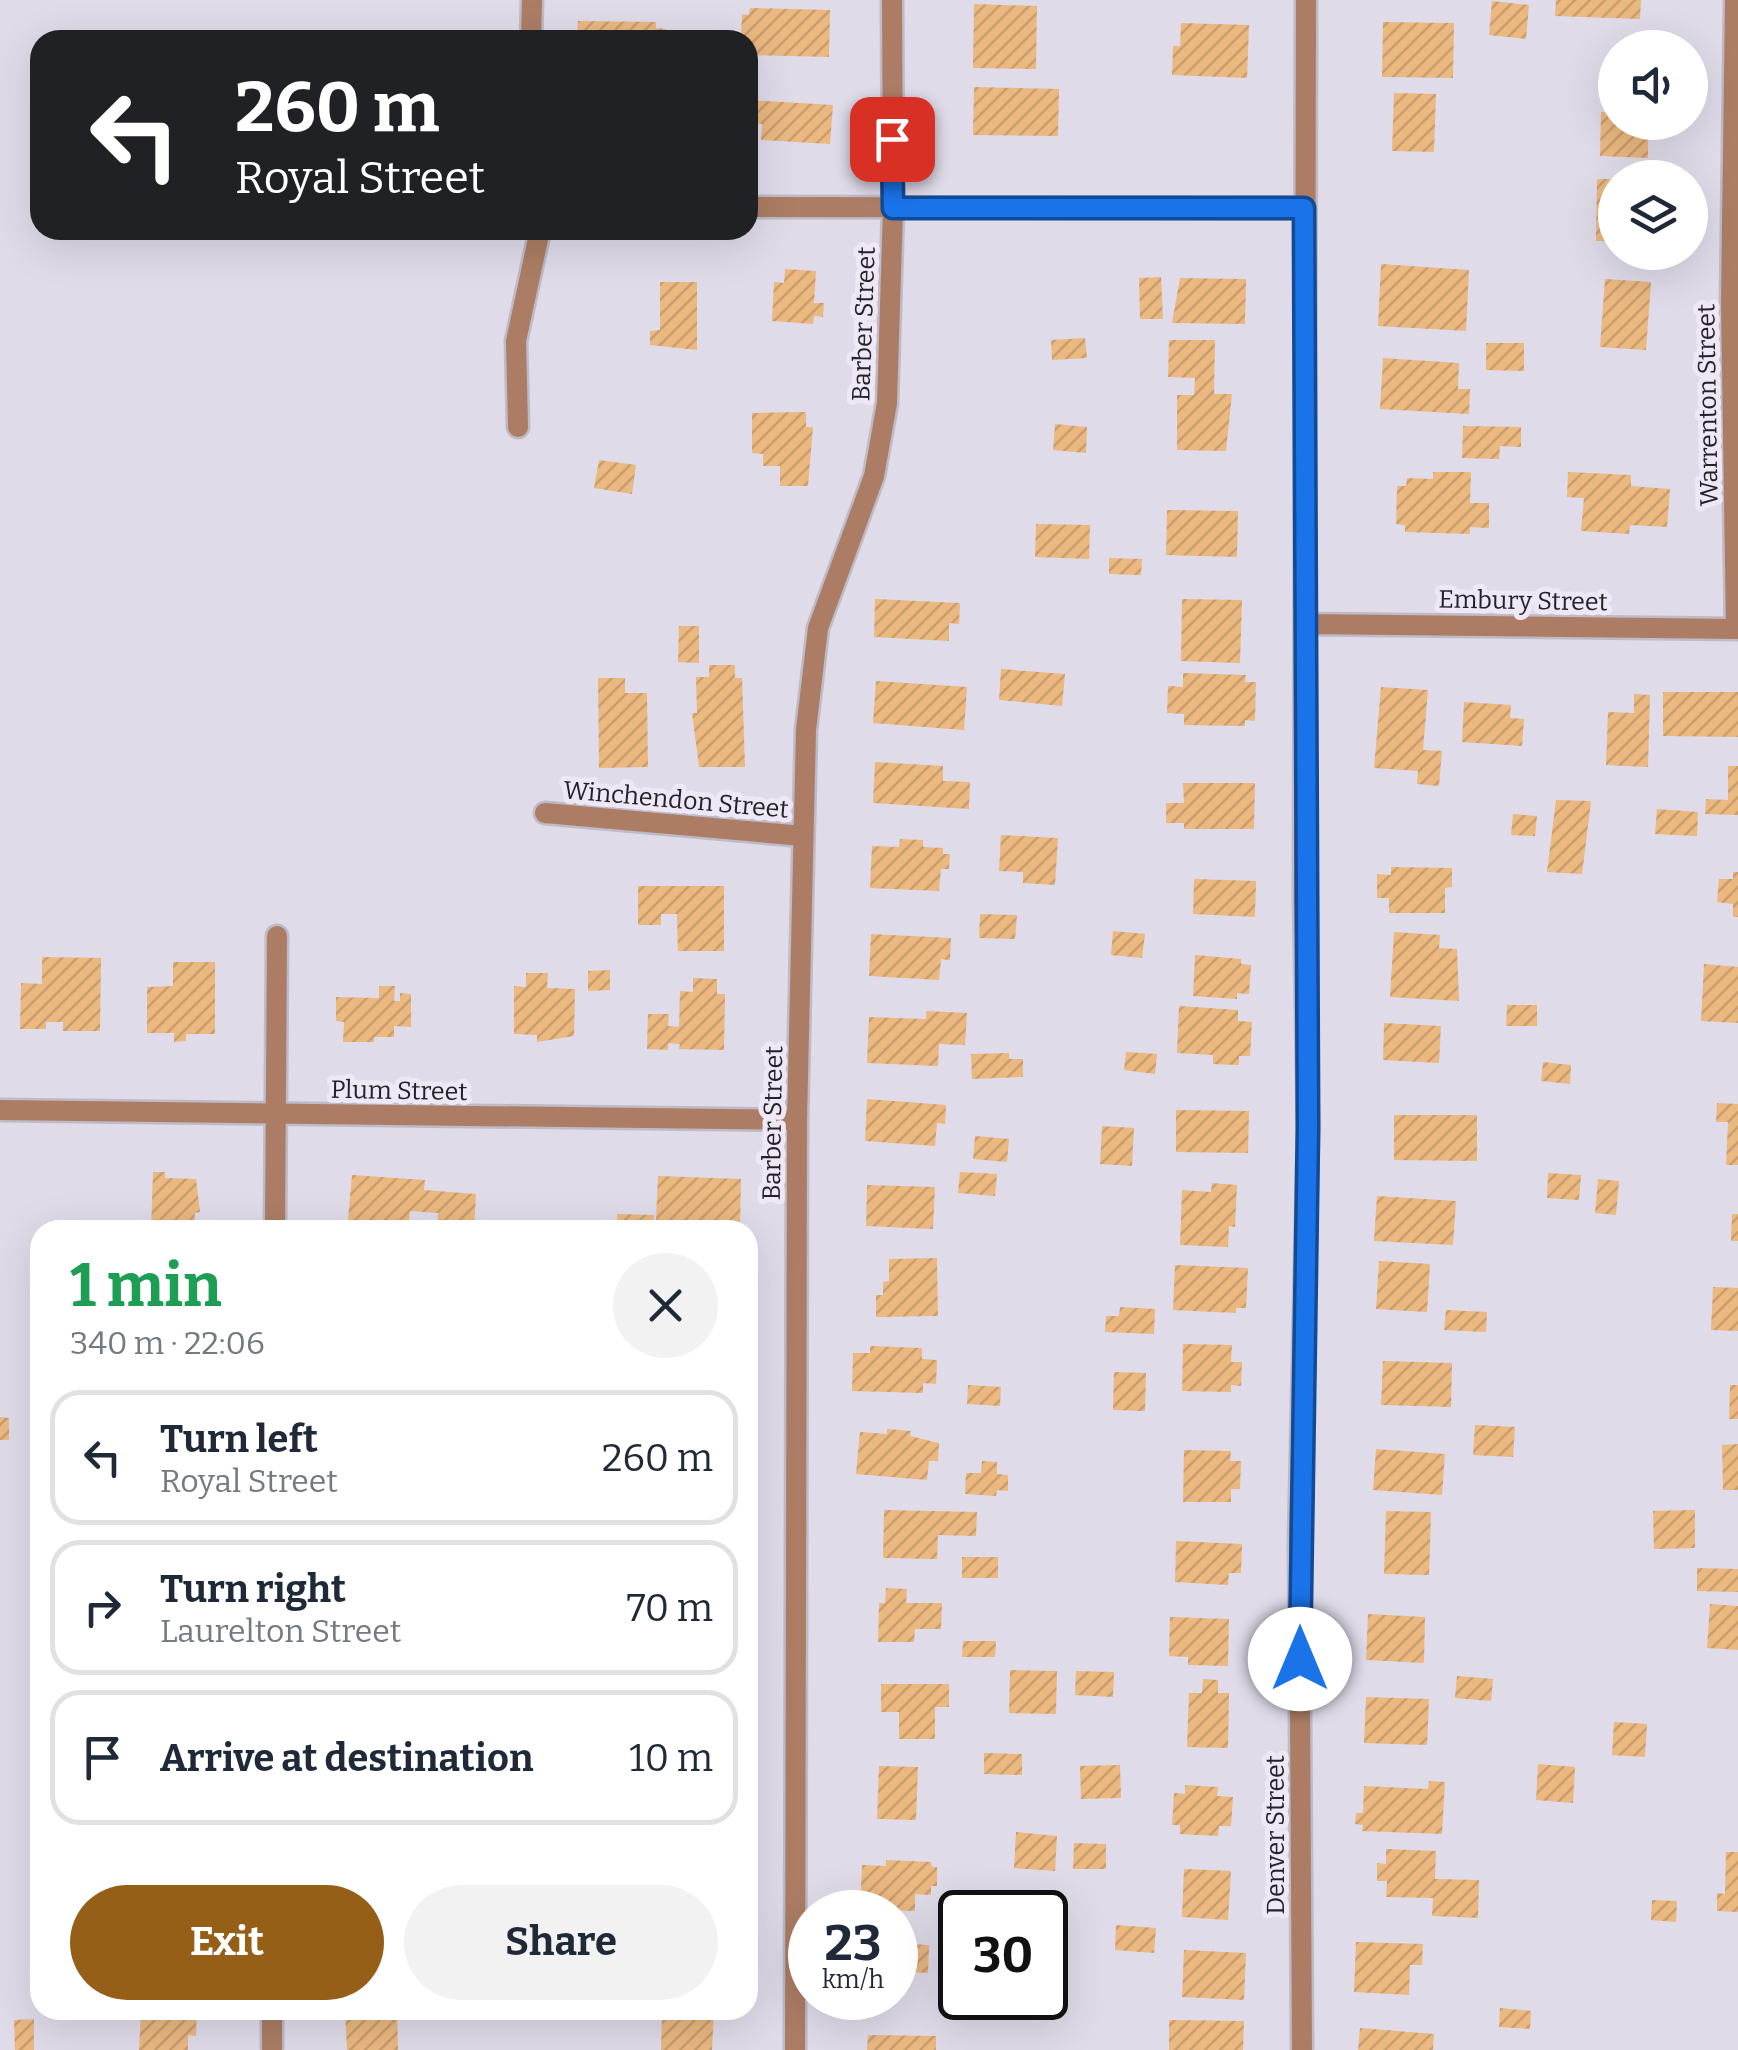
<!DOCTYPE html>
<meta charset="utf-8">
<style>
:root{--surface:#fff;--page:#f2f2f3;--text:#1f2937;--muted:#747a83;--line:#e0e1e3;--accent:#965f18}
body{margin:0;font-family:Bitter,serif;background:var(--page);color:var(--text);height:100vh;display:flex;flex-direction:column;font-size:38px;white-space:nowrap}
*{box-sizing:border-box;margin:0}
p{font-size:32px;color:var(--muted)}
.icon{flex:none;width:55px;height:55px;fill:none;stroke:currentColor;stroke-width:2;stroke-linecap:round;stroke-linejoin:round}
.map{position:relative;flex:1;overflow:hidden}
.side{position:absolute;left:30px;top:1220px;width:728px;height:800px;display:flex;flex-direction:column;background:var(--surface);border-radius:30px;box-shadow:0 10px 40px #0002}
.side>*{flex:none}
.top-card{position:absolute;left:30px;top:30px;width:728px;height:210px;border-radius:30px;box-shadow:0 10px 40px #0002;background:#202124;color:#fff;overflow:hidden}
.buttons{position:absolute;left:1598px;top:30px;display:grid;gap:20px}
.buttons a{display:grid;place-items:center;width:110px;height:110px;border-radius:50%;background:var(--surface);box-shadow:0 10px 40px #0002;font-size:50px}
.speed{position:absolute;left:788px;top:1890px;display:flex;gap:20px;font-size:50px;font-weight:700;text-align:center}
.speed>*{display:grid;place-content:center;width:130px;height:130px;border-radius:50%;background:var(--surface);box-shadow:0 10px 40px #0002;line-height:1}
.speed small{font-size:25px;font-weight:400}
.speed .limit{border:5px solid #111;border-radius:15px;background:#fff;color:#111}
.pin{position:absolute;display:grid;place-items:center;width:85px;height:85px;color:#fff;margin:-42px;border-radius:20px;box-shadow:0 5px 15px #0006}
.me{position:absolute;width:110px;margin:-55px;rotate:0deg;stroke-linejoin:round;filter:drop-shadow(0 0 8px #0008)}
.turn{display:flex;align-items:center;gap:35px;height:210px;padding:0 40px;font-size:45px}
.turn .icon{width:130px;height:130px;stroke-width:2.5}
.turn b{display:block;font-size:70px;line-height:85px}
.round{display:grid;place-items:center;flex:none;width:105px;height:105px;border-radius:52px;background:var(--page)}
.headline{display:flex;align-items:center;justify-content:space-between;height:170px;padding:0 40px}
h1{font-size:60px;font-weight:700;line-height:75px;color:#1e9e55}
.primary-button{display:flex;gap:20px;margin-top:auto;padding:20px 40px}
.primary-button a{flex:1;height:115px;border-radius:60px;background:var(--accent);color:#fff;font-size:40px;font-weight:700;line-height:115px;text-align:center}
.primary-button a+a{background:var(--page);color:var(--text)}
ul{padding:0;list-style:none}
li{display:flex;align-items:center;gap:30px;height:135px;margin:0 20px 15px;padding:0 20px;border:5px solid var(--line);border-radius:30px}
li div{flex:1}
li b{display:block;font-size:38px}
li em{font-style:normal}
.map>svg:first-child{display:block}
</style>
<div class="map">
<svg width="1738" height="2050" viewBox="0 0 1738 2050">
<defs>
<pattern id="building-hatch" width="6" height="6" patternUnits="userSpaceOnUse" patternTransform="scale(2.5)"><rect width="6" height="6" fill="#ebb880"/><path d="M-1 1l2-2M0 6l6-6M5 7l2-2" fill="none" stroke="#c99e6f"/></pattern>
</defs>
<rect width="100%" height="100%" fill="#e0dbe9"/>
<path fill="url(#building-hatch)" d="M 1556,0 L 1641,0 L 1640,19 L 1555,16 Z
M 1492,1 L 1529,5 L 1526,39 L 1489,35 Z
M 974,4 L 1037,6 L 1036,69 L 973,68 Z
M 750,8 L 830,10 L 829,57 L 748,55 L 748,40 L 741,40 L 742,14 L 749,15 Z
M 578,21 L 656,22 L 656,28 L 667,29 L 667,40 L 577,40 Z
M 1383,22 L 1454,23 L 1453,78 L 1382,77 Z
M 1181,23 L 1249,25 L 1247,78 L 1172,75 L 1173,46 L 1180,46 Z
M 974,87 L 1059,89 L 1058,136 L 973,135 Z
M 1394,93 L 1436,94 L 1434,152 L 1392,151 Z
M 748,100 L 833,105 L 830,144 L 761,140 L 762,124 L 753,123 L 752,137 L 748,137 Z
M 1601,112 L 1615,112 L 1615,122 L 1648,122 L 1648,158 L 1600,156 Z
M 1597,179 L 1615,179 L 1615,241 L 1596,241 Z
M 1381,264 L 1469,270 L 1466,331 L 1378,326 Z
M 785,269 L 816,271 L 814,303 L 824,303 L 823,317 L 814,316 L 813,324 L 772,321 L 774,282 L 784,283 Z
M 1161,277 L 1163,319 L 1140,319 L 1139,278 Z
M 1180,278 L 1246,279 L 1245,324 L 1172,323 Z
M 1605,279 L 1651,282 L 1646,350 L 1600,347 Z
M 660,282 L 697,282 L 697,350 L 650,345 L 650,331 L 660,330 Z
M 1085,338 L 1087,358 L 1052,360 L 1051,340 Z
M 1169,340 L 1215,340 L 1214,394 L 1232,394 L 1226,451 L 1177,450 L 1177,395 L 1194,395 L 1195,378 L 1168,377 Z
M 1486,343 L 1524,343 L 1524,371 L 1486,370 Z
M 1383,358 L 1459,363 L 1458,389 L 1470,389 L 1469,414 L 1380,409 Z
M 806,412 L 806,427 L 813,427 L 808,486 L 780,486 L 780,466 L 763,466 L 763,454 L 752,453 L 752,413 Z
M 1055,424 L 1087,427 L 1086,453 L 1053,450 Z
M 1463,426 L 1521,427 L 1521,447 L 1500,446 L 1499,459 L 1462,458 Z
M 599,460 L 636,465 L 632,494 L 594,488 Z
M 1433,472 L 1471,472 L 1470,503 L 1489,503 L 1489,528 L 1470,527 L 1470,534 L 1405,532 L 1405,525 L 1396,524 L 1397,486 L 1406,486 L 1407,478 L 1433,479 Z
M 1568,472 L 1631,475 L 1631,486 L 1670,489 L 1667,527 L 1630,525 L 1629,534 L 1581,531 L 1584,498 L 1567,497 Z
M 1167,510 L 1238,511 L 1237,557 L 1166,555 Z
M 1036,524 L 1090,525 L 1089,559 L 1035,557 Z
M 1109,558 L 1142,559 L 1141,575 L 1109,574 Z
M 875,599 L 960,603 L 959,624 L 949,623 L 949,641 L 874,637 Z
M 1182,599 L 1242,600 L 1240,663 L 1181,661 Z
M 679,626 L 699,626 L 699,663 L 678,662 Z
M 709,665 L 735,665 L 735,678 L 742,678 L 745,767 L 699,767 L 692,713 L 697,713 L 696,677 L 709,677 Z
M 1001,669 L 1065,674 L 1062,706 L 999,700 Z
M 1183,673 L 1246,675 L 1245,682 L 1256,682 L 1255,721 L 1245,720 L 1245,726 L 1184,725 L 1184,714 L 1167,713 L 1168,686 L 1183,687 Z
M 598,678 L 625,678 L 625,693 L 647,693 L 648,767 L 599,768 Z
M 876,681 L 967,687 L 964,730 L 873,723 Z
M 1381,687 L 1428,690 L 1423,750 L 1442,751 L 1439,786 L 1417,784 L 1418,771 L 1374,768 Z
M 1663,692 L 1738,692 L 1738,737 L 1663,736 Z
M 1634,694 L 1650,695 L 1648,767 L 1606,765 L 1608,712 L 1634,713 Z
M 1464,702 L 1511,705 L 1510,718 L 1524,719 L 1522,746 L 1462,742 Z
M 875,762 L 943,766 L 943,781 L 970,782 L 969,809 L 873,803 Z
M 1728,766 L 1738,766 L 1738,815 L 1705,814 L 1706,799 L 1728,800 Z
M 1183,783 L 1255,783 L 1254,829 L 1184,829 L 1184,823 L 1166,823 L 1166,803 L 1184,803 Z
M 1556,800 L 1591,801 L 1582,874 L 1547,872 Z
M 1657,809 L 1698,812 L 1697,836 L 1655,834 Z
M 1513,814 L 1537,816 L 1535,836 L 1511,835 Z
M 1001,835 L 1058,838 L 1055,885 L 1023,883 L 1023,872 L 999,871 Z
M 900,839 L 923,840 L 923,847 L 943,848 L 943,854 L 950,854 L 949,869 L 941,869 L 939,891 L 870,888 L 872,846 L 899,847 Z
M 1391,867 L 1452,868 L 1452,887 L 1445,888 L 1445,913 L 1389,913 L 1389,898 L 1377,898 L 1377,874 L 1391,875 Z
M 1733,872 L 1738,872 L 1738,917 L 1733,917 L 1733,904 L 1717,902 L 1719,879 L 1733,879 Z
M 1194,879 L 1256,881 L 1255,917 L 1193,914 Z
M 638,886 L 724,886 L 724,951 L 678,951 L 677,914 L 661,914 L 661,925 L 638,925 Z
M 980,914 L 1017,915 L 1015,939 L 979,938 Z
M 1113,931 L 1145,934 L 1142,958 L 1111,955 Z
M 1394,932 L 1440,935 L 1439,948 L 1457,949 L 1459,1001 L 1390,997 Z
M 871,934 L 951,938 L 950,960 L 941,959 L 939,980 L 869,976 Z
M 1195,955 L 1241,959 L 1241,964 L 1251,965 L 1249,994 L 1237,993 L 1237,999 L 1193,996 Z
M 42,957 L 101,958 L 100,1031 L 63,1031 L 63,1022 L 46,1022 L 46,1029 L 20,1029 L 21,983 L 42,984 Z
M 173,962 L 215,962 L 215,1034 L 186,1034 L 186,1041 L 174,1042 L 174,1033 L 147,1033 L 147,987 L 173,986 Z
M 1704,964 L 1738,967 L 1738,1023 L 1701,1021 Z
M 610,970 L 610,990 L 588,991 L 588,971 Z
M 526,973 L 548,973 L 547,988 L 575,989 L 574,1036 L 537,1042 L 537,1035 L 514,1034 L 514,986 L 526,987 Z
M 693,978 L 717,979 L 717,994 L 725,994 L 724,1050 L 679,1049 L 680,1044 L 668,1043 L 668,1050 L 647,1049 L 648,1014 L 669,1014 L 668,1026 L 679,1027 L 680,991 L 693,992 Z
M 379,986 L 395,986 L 394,1001 L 400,1001 L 400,993 L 411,994 L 411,1027 L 394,1026 L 394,1037 L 374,1037 L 374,1042 L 343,1042 L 344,1022 L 336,1021 L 336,997 L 379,998 Z
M 1507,1005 L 1537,1005 L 1537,1026 L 1506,1026 Z
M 1179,1006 L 1238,1010 L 1238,1021 L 1252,1022 L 1250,1056 L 1239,1056 L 1239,1065 L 1213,1064 L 1213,1055 L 1177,1053 Z
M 926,1011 L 967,1013 L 965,1045 L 939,1044 L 938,1066 L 867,1063 L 869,1017 L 926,1019 Z
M 1384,1023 L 1441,1026 L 1439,1063 L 1383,1060 Z
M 1126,1052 L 1157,1054 L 1155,1074 L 1124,1070 Z
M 1009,1053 L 1009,1059 L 1023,1059 L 1023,1077 L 972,1079 L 971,1054 Z
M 1543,1062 L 1571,1065 L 1570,1084 L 1541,1081 Z
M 867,1099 L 946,1105 L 945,1124 L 937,1123 L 935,1146 L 865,1141 Z
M 1717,1103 L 1738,1104 L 1738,1165 L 1726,1165 L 1728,1122 L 1716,1122 Z
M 1176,1110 L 1249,1111 L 1248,1153 L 1176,1152 Z
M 1394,1115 L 1477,1115 L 1477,1161 L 1394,1160 Z
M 1102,1126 L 1134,1128 L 1132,1166 L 1100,1164 Z
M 975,1136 L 1009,1139 L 1007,1162 L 973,1159 Z
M 153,1172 L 165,1172 L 165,1178 L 196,1179 L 200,1212 L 195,1213 L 194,1230 L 151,1230 Z
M 960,1172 L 997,1174 L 995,1196 L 958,1193 Z
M 1548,1173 L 1581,1175 L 1579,1200 L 1547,1198 Z
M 352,1175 L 425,1180 L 424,1190 L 476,1194 L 474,1230 L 437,1230 L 438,1213 L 410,1211 L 408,1230 L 347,1230 Z
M 658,1176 L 741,1179 L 740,1224 L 656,1221 Z
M 1598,1179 L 1619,1181 L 1616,1215 L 1595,1213 Z
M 1212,1183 L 1237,1185 L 1235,1227 L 1229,1226 L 1228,1247 L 1180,1245 L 1182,1190 L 1211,1192 Z
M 867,1185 L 935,1187 L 933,1229 L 866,1226 Z
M 1377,1196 L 1456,1201 L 1453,1245 L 1374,1241 Z
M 617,1214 L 654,1215 L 654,1230 L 617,1230 Z
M 1732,1214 L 1738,1214 L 1738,1241 L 1731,1241 Z
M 937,1258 L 938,1316 L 876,1317 L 876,1295 L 883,1295 L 883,1282 L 889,1281 L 889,1259 Z
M 1379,1261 L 1430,1264 L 1427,1312 L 1376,1309 Z
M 1175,1265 L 1248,1268 L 1246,1308 L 1236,1308 L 1236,1313 L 1173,1310 Z
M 1713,1287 L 1738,1288 L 1738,1331 L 1711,1330 Z
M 1120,1307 L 1155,1309 L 1154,1334 L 1105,1332 L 1106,1316 L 1119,1316 Z
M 1446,1310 L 1487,1312 L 1486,1332 L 1444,1330 Z
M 1183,1344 L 1232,1345 L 1231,1362 L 1242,1362 L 1241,1386 L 1231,1385 L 1231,1392 L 1182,1391 Z
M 870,1346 L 922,1348 L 922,1359 L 937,1360 L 936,1384 L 923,1383 L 923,1393 L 852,1391 L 853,1353 L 870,1353 Z
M 1383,1361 L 1452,1363 L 1451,1407 L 1381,1405 Z
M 1114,1372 L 1146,1373 L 1145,1411 L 1113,1410 Z
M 968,1385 L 1001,1387 L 1000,1406 L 967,1404 Z
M 1730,1385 L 1738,1385 L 1738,1419 L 1729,1419 Z
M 0,1417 L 9,1418 L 9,1440 L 0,1440 Z
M 1475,1425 L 1515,1427 L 1513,1457 L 1473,1455 Z
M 887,1429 L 911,1431 L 910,1436 L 939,1443 L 938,1461 L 929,1461 L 927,1480 L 856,1474 L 860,1432 L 887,1434 Z
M 1738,1444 L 1738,1490 L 1723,1490 L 1722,1445 Z
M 1376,1449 L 1445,1454 L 1442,1495 L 1373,1490 Z
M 1184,1450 L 1231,1451 L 1230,1461 L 1241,1461 L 1240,1489 L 1231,1489 L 1231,1502 L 1183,1502 Z
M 982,1461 L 997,1462 L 997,1474 L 1008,1475 L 1008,1491 L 997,1490 L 996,1496 L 965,1494 L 966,1473 L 981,1473 Z
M 884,1510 L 977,1512 L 976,1536 L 938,1535 L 937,1559 L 883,1558 Z
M 1695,1510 L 1695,1548 L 1654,1549 L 1653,1511 Z
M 1386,1511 L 1431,1512 L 1429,1575 L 1384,1574 Z
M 1176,1541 L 1242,1544 L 1241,1573 L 1229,1573 L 1228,1585 L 1175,1582 Z
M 962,1557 L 998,1557 L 998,1578 L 962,1578 Z
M 1697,1568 L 1738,1569 L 1738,1592 L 1697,1591 Z
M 886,1588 L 907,1589 L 906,1603 L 942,1603 L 941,1629 L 915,1629 L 914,1642 L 878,1642 L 879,1603 L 885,1603 Z
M 1710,1604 L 1738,1606 L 1738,1650 L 1707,1648 Z
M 1368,1614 L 1425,1617 L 1424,1663 L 1366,1660 Z
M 1170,1617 L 1229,1619 L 1228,1666 L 1188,1665 L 1188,1657 L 1169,1656 Z
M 963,1641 L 996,1641 L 995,1657 L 962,1657 Z
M 1010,1670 L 1057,1671 L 1056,1714 L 1009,1713 Z
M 1076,1671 L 1114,1672 L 1113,1697 L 1075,1695 Z
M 1457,1676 L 1493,1679 L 1491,1701 L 1455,1698 Z
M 1203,1679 L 1218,1680 L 1218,1693 L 1229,1693 L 1228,1748 L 1187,1747 L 1189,1693 L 1202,1693 Z
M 881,1684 L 949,1684 L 949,1707 L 935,1707 L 935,1739 L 899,1739 L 899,1712 L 881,1712 Z
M 1366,1697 L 1429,1699 L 1427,1745 L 1364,1743 Z
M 1614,1722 L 1647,1724 L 1645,1757 L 1612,1755 Z
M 984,1753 L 1022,1754 L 1022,1775 L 984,1774 Z
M 1538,1764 L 1575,1767 L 1573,1803 L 1536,1800 Z
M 1120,1765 L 1121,1798 L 1081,1799 L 1080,1766 Z
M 879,1766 L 918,1767 L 916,1820 L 877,1819 Z
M 1429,1781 L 1445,1782 L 1442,1834 L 1362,1831 L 1363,1825 L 1355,1824 L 1356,1813 L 1363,1813 L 1364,1786 L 1428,1789 Z
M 1185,1785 L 1218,1787 L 1217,1796 L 1233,1797 L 1231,1826 L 1219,1826 L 1218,1836 L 1180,1834 L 1180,1825 L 1172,1825 L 1174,1793 L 1185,1794 Z
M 1016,1832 L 1057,1836 L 1055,1871 L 1014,1868 Z
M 1074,1843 L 1106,1844 L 1106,1869 L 1073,1869 Z
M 1386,1849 L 1436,1851 L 1435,1879 L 1479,1880 L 1478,1918 L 1432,1916 L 1433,1898 L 1386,1897 L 1387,1881 L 1377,1881 L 1377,1863 L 1386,1864 Z
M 1726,1852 L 1738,1852 L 1738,1912 L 1717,1911 L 1717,1893 L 1725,1894 Z
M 886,1860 L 931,1862 L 932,1867 L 937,1867 L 937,1886 L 931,1886 L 931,1895 L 915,1894 L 915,1911 L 860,1909 L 862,1865 L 886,1866 Z
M 1184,1869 L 1231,1871 L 1228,1920 L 1182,1917 Z
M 1652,1900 L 1677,1901 L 1676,1922 L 1651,1920 Z
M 1116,1925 L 1156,1928 L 1154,1953 L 1115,1950 Z
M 1356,1942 L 1423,1944 L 1422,1965 L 1410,1965 L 1409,1995 L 1354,1992 Z
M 895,1943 L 929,1945 L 928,1973 L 913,1972 L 913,1980 L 895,1980 Z
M 1184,1950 L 1246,1953 L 1244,2000 L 1182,1997 Z
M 1500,2008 L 1531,2011 L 1530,2029 L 1499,2027 Z
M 141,2010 L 197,2010 L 196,2036 L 188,2035 L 188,2050 L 139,2050 Z
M 345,2010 L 397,2010 L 398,2050 L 347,2050 Z
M 662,2010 L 714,2010 L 712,2050 L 661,2050 Z
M 34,2019 L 34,2050 L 15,2050 L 14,2020 Z
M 1169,2020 L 1244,2021 L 1243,2050 L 1169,2050 Z
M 1360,2028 L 1434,2034 L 1433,2050 L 1358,2050 Z
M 868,2035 L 936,2036 L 936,2050 L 867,2050 Z"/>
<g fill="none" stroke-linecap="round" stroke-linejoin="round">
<defs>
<path id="minor" d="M 1735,0 L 1731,304 L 1736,629
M 531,40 L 532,0
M 748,207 L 1304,208
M 518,427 L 516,341 L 540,230
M 1307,624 L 1738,629
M 545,813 L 803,836
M 0,1110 L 797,1120
M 275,1230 L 277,936
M 272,2010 L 272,2050
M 795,2050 L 797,1120 L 806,730 L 818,628 L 874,476 L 887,403 L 893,209 L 892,0
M 1302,2050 L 1299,1542 L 1308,1128 L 1304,897 L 1306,0"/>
</defs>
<use href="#minor" stroke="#bebac6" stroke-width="25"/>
<use href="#minor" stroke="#ac7d64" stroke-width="20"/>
</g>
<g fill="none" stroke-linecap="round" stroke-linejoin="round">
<defs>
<path id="route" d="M 892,139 L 893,208 L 1304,208 L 1308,1128 L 1300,1659"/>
</defs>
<use href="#route" stroke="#114b97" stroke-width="25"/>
<use href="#route" stroke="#1a73e8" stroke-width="18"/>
</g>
<g text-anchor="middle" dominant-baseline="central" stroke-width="10" stroke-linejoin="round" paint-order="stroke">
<g font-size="25" fill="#242227" stroke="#eee8f6">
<text transform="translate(864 324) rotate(-88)">Barber Street</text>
<text transform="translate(1708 405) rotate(-91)">Warrenton Street</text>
<text transform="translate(1523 601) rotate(1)">Embury Street</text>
<text transform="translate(676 800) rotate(5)">Winchendon Street</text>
<text transform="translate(399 1091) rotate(1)">Plum Street</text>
<text transform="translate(773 1123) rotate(-89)">Barber Street</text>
<text transform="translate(1276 1835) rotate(-90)">Denver Street</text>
</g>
</g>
</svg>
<div class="buttons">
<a><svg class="icon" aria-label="sound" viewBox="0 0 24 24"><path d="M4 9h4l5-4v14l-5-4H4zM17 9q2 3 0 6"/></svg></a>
<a><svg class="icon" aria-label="layers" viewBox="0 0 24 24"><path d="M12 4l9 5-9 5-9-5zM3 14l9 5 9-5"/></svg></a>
</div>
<div class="speed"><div>23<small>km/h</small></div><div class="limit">30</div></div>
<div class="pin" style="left:892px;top:139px;background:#d93025"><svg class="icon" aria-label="arrive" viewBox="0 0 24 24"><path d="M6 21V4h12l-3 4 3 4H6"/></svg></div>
<svg class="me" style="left:1300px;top:1659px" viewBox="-20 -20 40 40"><circle r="19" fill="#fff"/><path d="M0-13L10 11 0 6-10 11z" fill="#1a73e8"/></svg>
<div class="top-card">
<div class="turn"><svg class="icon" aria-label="left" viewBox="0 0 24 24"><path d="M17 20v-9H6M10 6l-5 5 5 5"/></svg><div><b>260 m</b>Royal Street</div></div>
</div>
<section class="side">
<div class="headline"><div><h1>1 min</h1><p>340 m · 22:06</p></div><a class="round"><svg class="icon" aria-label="close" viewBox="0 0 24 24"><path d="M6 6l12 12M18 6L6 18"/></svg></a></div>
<ul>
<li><svg class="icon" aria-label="left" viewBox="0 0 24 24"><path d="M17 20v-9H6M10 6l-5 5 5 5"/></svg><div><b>Turn left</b><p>Royal Street</p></div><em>260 m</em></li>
<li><svg class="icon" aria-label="right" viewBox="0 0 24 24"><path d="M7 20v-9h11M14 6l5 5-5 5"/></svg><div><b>Turn right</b><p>Laurelton Street</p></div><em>70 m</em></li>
<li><svg class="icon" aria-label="arrive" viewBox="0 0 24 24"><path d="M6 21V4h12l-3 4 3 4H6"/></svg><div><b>Arrive at destination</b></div><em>10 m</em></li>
</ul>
<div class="primary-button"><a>Exit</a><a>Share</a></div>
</section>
</div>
